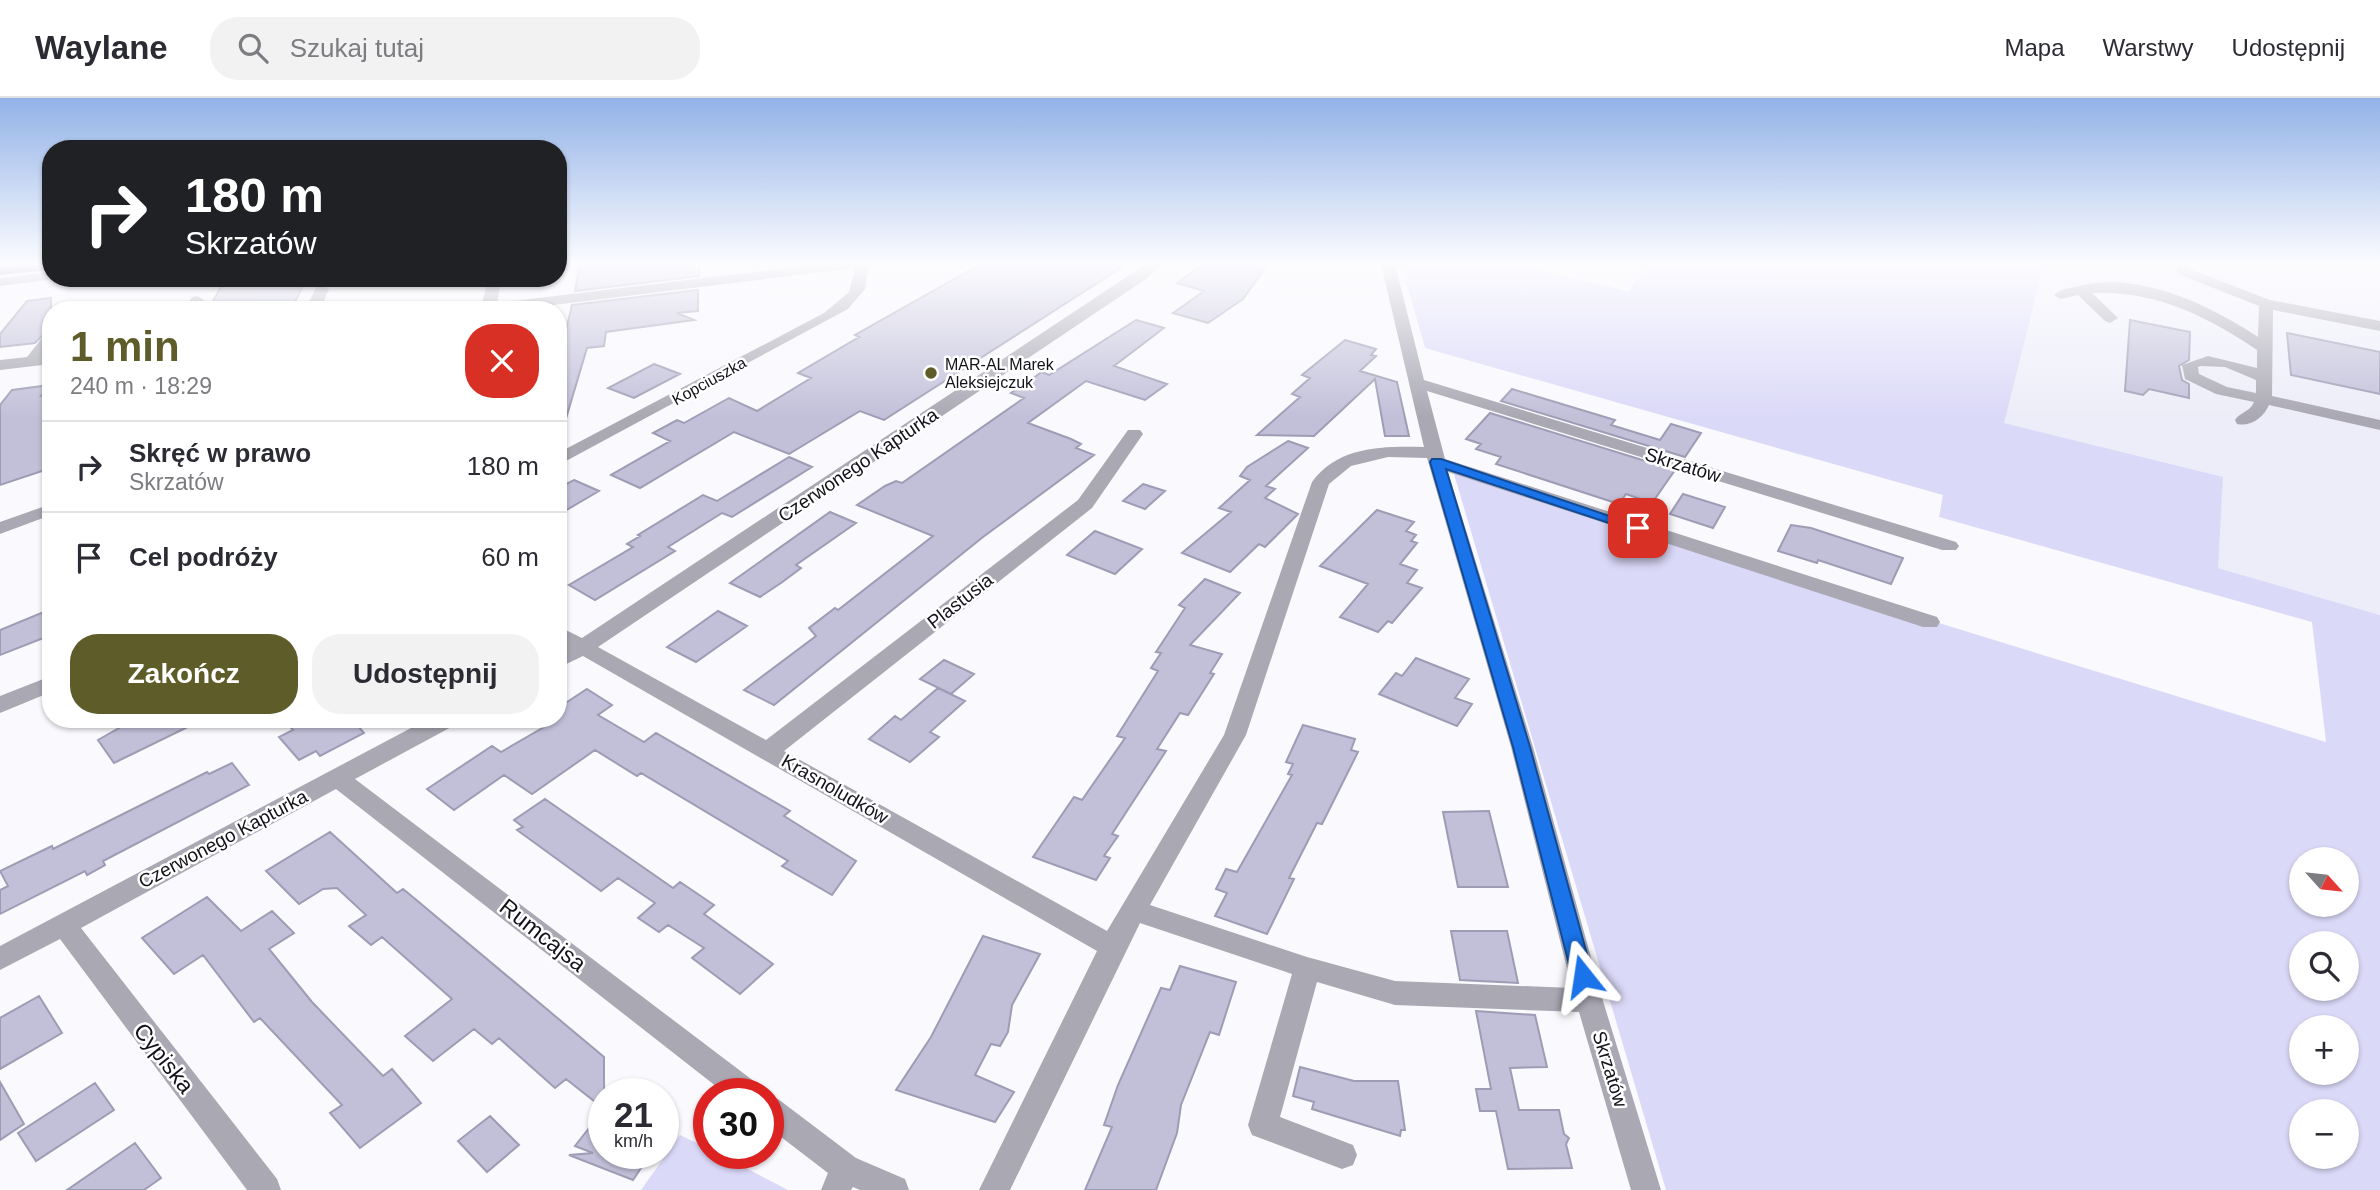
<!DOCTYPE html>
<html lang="pl">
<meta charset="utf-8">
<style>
:root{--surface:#fff;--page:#f2f2f3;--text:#2b2b33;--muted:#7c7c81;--line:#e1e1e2;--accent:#5e5d29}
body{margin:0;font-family:Helvetica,sans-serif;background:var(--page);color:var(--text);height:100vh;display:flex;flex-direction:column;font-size:26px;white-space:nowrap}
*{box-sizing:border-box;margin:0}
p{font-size:23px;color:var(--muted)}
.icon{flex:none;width:38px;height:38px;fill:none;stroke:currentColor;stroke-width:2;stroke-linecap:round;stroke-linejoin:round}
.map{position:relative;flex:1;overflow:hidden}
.sheet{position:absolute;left:42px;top:203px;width:525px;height:427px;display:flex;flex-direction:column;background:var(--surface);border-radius:28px;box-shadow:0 2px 5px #0004}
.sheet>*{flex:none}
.guide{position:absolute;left:42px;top:42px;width:525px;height:147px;border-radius:28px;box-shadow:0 2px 5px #0004;background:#202124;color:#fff;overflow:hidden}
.needle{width:46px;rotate:117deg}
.buttons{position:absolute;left:2289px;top:749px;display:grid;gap:14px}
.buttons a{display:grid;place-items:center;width:70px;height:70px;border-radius:50%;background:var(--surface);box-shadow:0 2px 5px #0004;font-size:35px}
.speed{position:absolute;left:588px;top:980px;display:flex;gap:14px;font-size:35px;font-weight:700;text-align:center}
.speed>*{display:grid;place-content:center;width:91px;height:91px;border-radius:50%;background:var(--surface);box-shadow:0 2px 5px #0004;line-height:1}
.speed small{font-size:18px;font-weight:400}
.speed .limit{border:10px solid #d22;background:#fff;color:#111}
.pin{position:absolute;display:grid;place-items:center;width:60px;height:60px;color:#fff;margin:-30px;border-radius:14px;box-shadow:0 4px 10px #0006}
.me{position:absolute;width:77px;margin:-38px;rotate:345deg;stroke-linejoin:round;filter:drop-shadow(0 0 5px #0008)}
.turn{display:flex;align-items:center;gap:24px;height:147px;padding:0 28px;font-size:32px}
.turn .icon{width:91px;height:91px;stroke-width:2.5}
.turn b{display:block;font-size:49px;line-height:60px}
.round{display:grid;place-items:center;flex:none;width:74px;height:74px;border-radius:28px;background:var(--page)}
.headline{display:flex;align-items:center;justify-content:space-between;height:119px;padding:0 28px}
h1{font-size:42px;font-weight:700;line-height:52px;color:var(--accent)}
.action{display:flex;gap:14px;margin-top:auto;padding:14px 28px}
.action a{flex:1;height:80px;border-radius:28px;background:var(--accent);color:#fff;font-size:28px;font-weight:700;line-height:80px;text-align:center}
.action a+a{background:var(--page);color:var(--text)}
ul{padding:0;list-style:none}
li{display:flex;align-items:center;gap:21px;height:91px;padding:0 28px;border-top:2px solid var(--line)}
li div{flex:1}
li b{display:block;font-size:26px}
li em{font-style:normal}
header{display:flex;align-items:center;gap:42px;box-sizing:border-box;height:98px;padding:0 35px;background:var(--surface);border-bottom:2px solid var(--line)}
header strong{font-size:33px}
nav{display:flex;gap:38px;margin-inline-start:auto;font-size:24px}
.search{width:490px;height:63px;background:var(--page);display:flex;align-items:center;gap:18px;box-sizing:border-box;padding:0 24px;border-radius:28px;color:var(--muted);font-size:26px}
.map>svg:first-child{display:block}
</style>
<header>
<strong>Waylane</strong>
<div class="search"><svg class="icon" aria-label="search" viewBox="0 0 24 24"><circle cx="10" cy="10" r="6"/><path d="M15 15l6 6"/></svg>Szukaj tutaj</div>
<nav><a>Mapa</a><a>Warstwy</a><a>Udostępnij</a></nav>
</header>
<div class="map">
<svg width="2380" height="1092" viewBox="0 0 2380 1092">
<rect width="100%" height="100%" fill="#f9f9fe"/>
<path fill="#ededf9" d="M 2044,166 L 2380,166 L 2380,517 L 2218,470 L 2003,325 Z"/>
<path fill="#dbd9f8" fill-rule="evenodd" d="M 1401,166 L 1516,166 L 1628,193 L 1650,166 L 2044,166 L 2004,325 L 2223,379 L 2218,470 L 2380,517 L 2380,1092 L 1666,1092 L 1454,376 L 2326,644 L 2312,524 L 1939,419 L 1943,397 L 1425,250 ZM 2301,761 L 2347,761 L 2347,807 L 2301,807 ZM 2301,845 L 2347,845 L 2347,891 L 2301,891 ZM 2301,929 L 2347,929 L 2347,975 L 2301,975 ZM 2301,1013 L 2347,1013 L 2347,1059 L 2301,1059 Z
M 680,1037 L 709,1051 L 709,1055 L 717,1055 L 788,1092 L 641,1092 Z"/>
<path fill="#c2c0d9" stroke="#9d9cb4" stroke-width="2" d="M 613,166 L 699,166 L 699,178 L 575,193 L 579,170 Z
M 981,166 L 1127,166 L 884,322 L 860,313 L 789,356 L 734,334 L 640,390 L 611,377 L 670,343 L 653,335 L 677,322 L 684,325 L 729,300 L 757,313 L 811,280 L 798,275 L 859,239 L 855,237 Z
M 1203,166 L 1268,166 L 1243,201 L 1208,225 L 1173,215 L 1204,193 L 1177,185 Z
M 226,180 L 307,180 L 291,212 L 208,212 Z
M 698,192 L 698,213 L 677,215 L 694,222 L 606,234 L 604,248 L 587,250 L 564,327 L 558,326 L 558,246 L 563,245 L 572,207 Z
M 51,200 L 51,229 L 35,245 L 0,249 L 0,236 L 27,203 Z
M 1136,222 L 1164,230 L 1114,268 L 1167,286 L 1145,302 L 1086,283 L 1028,325 L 1071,341 L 1081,346 L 1076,350 L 1094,357 L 983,439 L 774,607 L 744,592 L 816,538 L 809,530 L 835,510 L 838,512 L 933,438 L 857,407 L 885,388 L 896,383 L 902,385 L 1024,300 L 1011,295 L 1042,274 L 1049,277 Z
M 2130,222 L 2190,234 L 2189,262 L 2179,268 L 2182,282 L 2189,286 L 2189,300 L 2149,291 L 2143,297 L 2125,293 Z
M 2287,235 L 2380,254 L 2380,296 L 2291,277 Z
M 1345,242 L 1376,251 L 1371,257 L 1376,258 L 1360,273 L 1397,284 L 1409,338 L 1385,338 L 1375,281 L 1314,338 L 1257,337 L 1300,299 L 1292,296 L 1310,280 L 1302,277 Z
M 654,266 L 680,276 L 634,300 L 608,290 Z
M 49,287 L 41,298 L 51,297 L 51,370 L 0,387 L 0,307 L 12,292 Z
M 1512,291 L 1615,322 L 1611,327 L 1660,342 L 1671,326 L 1701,335 L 1685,359 L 1501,303 Z
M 1490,315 L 1675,372 L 1652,405 L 1626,396 L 1619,406 L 1496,366 L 1501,359 L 1476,351 L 1481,346 L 1466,341 Z
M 1288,343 L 1308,350 L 1266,388 L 1275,391 L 1265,400 L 1298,416 L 1265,449 L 1259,446 L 1230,474 L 1182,455 L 1231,414 L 1219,410 L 1250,382 L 1240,378 L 1247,369 Z
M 789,359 L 812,369 L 732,419 L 722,415 L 668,449 L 675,453 L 595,502 L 569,487 L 633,449 L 627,446 L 640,438 L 638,437 L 703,397 L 717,403 Z
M 574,382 L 599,393 L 558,417 L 558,390 Z
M 1143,386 L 1165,393 L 1145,411 L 1123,403 Z
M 1683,396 L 1725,409 L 1713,430 L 1670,416 Z
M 1377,412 L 1414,424 L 1406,433 L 1416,437 L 1411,443 L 1417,445 L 1400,466 L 1417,472 L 1407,485 L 1422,490 L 1392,525 L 1388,523 L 1378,534 L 1340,519 L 1368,486 L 1320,468 Z
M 830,414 L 856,425 L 796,467 L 801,470 L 781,485 L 760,499 L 730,485 Z
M 1791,427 L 1811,430 L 1903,460 L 1891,486 L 1818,462 L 1817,465 L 1778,453 Z
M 1095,433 L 1142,451 L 1115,476 L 1067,457 Z
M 1205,481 L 1240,495 L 1190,547 L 1222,556 L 1210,575 L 1214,576 L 1188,617 L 1180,615 L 1157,651 L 1166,653 L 1112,736 L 1118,738 L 1104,758 L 1110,760 L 1096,782 L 1033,759 L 1074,699 L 1082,702 L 1125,640 L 1117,638 L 1158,573 L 1151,570 L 1161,555 L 1156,554 L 1185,510 L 1179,507 Z
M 51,511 L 51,537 L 0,557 L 0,532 Z
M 718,513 L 747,528 L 696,564 L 667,549 Z
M 1416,560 L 1469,581 L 1455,600 L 1472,606 L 1457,628 L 1379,596 L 1396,575 L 1402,578 Z
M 944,562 L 974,576 L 951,596 L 920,581 Z
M 938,590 L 965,603 L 930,634 L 939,639 L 910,664 L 869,641 L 895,618 L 901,622 Z
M 587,591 L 612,607 L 598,617 L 644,644 L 656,635 L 790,713 L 784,718 L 856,763 L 832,797 L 782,768 L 788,763 L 641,675 L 637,678 L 595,652 L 532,696 L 504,677 L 454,712 L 427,691 L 492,648 L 501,654 L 558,621 L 558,610 Z
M 135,621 L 204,621 L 114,665 L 98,642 Z
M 283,621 L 352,621 L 364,635 L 320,658 L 316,653 L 299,662 L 279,639 L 293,632 Z
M 1303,627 L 1355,641 L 1351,652 L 1358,654 L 1322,726 L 1317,725 L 1289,780 L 1294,781 L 1267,836 L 1215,818 L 1227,795 L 1216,791 L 1226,771 L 1237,774 L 1292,677 L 1288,676 L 1293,666 L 1286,664 Z
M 232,665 L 249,687 L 103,763 L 105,767 L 87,777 L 85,773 L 0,816 L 0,792 L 8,788 L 0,773 L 52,748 L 53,751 L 207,674 L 209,676 Z
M 545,701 L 673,790 L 680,784 L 714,807 L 704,816 L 773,866 L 740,896 L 692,860 L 704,850 L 668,827 L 659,834 L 638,820 L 655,805 L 618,780 L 601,793 L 517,732 L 523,729 L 514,722 Z
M 1489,713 L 1508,789 L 1458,789 L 1443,714 Z
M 330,734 L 397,795 L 403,791 L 414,800 L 604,959 L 604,1055 L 651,1055 L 633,1082 L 569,1057 L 593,1055 L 575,1048 L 604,1011 L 566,981 L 555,990 L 499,940 L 492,946 L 474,931 L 433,963 L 405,938 L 452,901 L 382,839 L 371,847 L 349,828 L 366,817 L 337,790 L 323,791 L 299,806 L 266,773 Z
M 207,799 L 241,833 L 272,813 L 294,835 L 269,851 L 312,904 L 383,978 L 392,971 L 421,1005 L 360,1050 L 330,1015 L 342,1007 L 260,920 L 254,924 L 203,857 L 174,876 L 142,840 Z
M 1451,833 L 1507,833 L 1518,885 L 1460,882 Z
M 983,838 L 1040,856 L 1012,907 L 1008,934 L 1000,948 L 991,946 L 975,977 L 1014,994 L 995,1024 L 896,992 L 931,939 Z
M 1180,868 L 1236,884 L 1219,937 L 1210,934 L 1181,1007 L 1177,1035 L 1156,1092 L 1085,1092 L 1112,1029 L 1104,1027 L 1118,987 L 1161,890 L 1170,892 Z
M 39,898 L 62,935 L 0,971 L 0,920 Z
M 1476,913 L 1535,917 L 1547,969 L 1510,970 L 1519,1012 L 1559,1012 L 1564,1036 L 1569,1040 L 1566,1046 L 1572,1070 L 1508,1071 L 1496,1013 L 1480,1013 L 1476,991 L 1491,991 Z
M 1300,969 L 1354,983 L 1398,983 L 1405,1032 L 1401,1032 L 1400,1038 L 1312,1011 L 1314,1004 L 1293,998 Z
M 0,984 L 24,1026 L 0,1042 Z
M 95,985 L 114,1012 L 36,1063 L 18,1035 Z
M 490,1018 L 519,1047 L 487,1074 L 458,1043 Z
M 135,1045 L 161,1080 L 144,1092 L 67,1092 Z"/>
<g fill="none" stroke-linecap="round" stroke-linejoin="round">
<path fill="#a9a8b3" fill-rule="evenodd" d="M 821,166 L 869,166 L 865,191 L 848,211 L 566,363 L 560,362 L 560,354 L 824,215 L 849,194 L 855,170 L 512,212 L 466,212 L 482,206 L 488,180 L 502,180 L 497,205 Z
M 1146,166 L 1161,166 L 1149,179 L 598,549 L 766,642 L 1078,402 L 1128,332 L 1140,332 L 1143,336 L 1092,410 L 784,653 L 1107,833 L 1224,637 L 1312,384 C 1338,348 1383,348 1424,349 L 1381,166 L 1395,166 L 1424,282 L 1956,444 L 1959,448 L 1956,452 L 1942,452 L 1427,293 L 1445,361 L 1937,519 L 1940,524 L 1937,529 L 1923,529 L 1448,374 L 1533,649 L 1603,903 L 1661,1092 L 1631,1092 L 1579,914 L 1395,907 L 1317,884 L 1280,1019 L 1353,1047 L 1357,1057 L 1353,1067 L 1342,1071 L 1252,1037 L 1248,1027 L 1292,876 L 1140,825 L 1010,1092 L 979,1092 L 1097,853 L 583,558 L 558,570 L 558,554 L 567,549 L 558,544 L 558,528 L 582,540 ZM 1388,359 L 1427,360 L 1511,649 L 1572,890 L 1395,883 L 1307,859 L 1150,807 L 1246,637 L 1329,386 L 1351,368 Z
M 2176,166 L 2190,166 L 2190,171 L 2270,202 L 2380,223 L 2380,233 L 2273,212 L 2272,298 L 2380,322 L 2380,332 L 2269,307 C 2264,319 2251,329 2237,326 L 2235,322 C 2240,314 2250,314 2254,304 L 2216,296 L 2185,281 L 2182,267 L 2208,258 L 2257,270 L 2257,252 C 2207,218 2154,192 2092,195 L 2118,220 L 2110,225 L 2105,223 L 2078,197 L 2061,201 L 2054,197 C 2060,191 2070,190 2079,188 C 2139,173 2208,206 2258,239 L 2259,208 L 2178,176 ZM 2201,268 L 2225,269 L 2256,282 L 2256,295 L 2227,289 L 2199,276 L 2198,269 Z
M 51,174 L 51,180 L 56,181 L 0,188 L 0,180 Z
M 322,187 L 329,191 L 320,212 L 305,212 L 317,188 Z
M 197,198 L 204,202 L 199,212 L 184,212 L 192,199 Z
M 51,233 L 51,249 L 44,257 L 51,256 L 51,266 L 0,272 L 0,262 L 27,259 L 46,235 Z
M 51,406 L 51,417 L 0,436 L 0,424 Z
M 51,578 L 51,594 L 0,615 L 0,598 Z
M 428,621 L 458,621 L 455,627 L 355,681 L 759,987 L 763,996 L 726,996 L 336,691 L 81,830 L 277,1081 L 281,1092 L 247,1092 L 60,841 L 0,872 L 0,848 Z
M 768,998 L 778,1001 L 856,1060 L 905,1081 L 909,1092 L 860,1092 L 853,1089 L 851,1092 L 821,1092 L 828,1075 L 768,1029 Z"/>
<path fill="#676678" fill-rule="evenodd" d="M 51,166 L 51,172 L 0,177 L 0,169 Z"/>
</g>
<linearGradient id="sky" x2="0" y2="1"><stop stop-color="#92b2e7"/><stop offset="0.52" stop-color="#fcfcff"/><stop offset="1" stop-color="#fcfcff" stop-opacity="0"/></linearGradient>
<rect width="2380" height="319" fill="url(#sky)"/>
<path fill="#1a73e8" stroke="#114b97" stroke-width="2" d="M 1432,361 L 1441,361 L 1645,430 L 1633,433 L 1446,371 L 1530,649 L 1593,878 L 1590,884 L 1583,886 L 1575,884 L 1572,878 L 1513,649 L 1430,364 Z"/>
<circle fill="#5e5d29" stroke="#fff" stroke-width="2.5" cx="931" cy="275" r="7"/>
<g text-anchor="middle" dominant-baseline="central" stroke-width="5" stroke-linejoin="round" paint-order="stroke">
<g font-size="16" fill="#12121a" stroke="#fff" text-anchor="start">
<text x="945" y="266">MAR-AL Marek<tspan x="945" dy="18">Aleksiejczuk</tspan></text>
</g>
<g font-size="16" fill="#12121a" stroke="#fff">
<text transform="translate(709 283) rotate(-29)">Kopciuszka</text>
</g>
<g font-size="19" fill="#12121a" stroke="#fff">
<text transform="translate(858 367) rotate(-34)">Czerwonego Kapturka</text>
<text transform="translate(1683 367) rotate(17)">Skrzatów</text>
<text transform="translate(960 503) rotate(-38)">Plastusia</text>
<text transform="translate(835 691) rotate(30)">Krasnoludków</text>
<text transform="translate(223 741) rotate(-28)">Czerwonego Kapturka</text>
<text transform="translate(1610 971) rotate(73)">Skrzatów</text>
</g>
<g font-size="23" fill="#12121a" stroke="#fff">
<text transform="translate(543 837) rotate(38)">Rumcajsa</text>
<text transform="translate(164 960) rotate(52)">Cypiska</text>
</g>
</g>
</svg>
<div class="buttons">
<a><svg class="needle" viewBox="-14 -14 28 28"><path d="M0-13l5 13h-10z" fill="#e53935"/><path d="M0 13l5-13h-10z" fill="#7c7c81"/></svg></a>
<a><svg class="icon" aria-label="search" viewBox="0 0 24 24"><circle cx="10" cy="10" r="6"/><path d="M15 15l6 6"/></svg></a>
<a>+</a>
<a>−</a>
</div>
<div class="speed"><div>21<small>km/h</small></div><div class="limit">30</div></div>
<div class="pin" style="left:1638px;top:430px;background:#d93025"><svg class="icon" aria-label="arrive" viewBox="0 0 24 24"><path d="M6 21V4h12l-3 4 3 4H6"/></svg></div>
<svg class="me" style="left:1583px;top:878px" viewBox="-20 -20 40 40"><path d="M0-17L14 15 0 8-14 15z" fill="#1a73e8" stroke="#fff" stroke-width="4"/></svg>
<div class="guide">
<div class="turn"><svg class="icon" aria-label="right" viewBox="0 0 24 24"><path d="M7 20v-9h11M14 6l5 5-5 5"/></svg><div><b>180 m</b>Skrzatów</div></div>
</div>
<section class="sheet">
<div class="headline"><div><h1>1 min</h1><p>240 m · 18:29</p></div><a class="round" style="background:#d93025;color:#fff"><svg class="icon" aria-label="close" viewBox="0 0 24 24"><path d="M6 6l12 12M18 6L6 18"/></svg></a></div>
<ul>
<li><svg class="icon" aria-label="right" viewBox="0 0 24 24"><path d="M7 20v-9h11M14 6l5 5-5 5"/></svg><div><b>Skręć w prawo</b><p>Skrzatów</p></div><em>180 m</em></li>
<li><svg class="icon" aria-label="arrive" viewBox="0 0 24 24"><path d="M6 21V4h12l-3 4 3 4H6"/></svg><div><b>Cel podróży</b></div><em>60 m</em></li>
</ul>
<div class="action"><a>Zakończ</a><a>Udostępnij</a></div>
</section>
</div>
